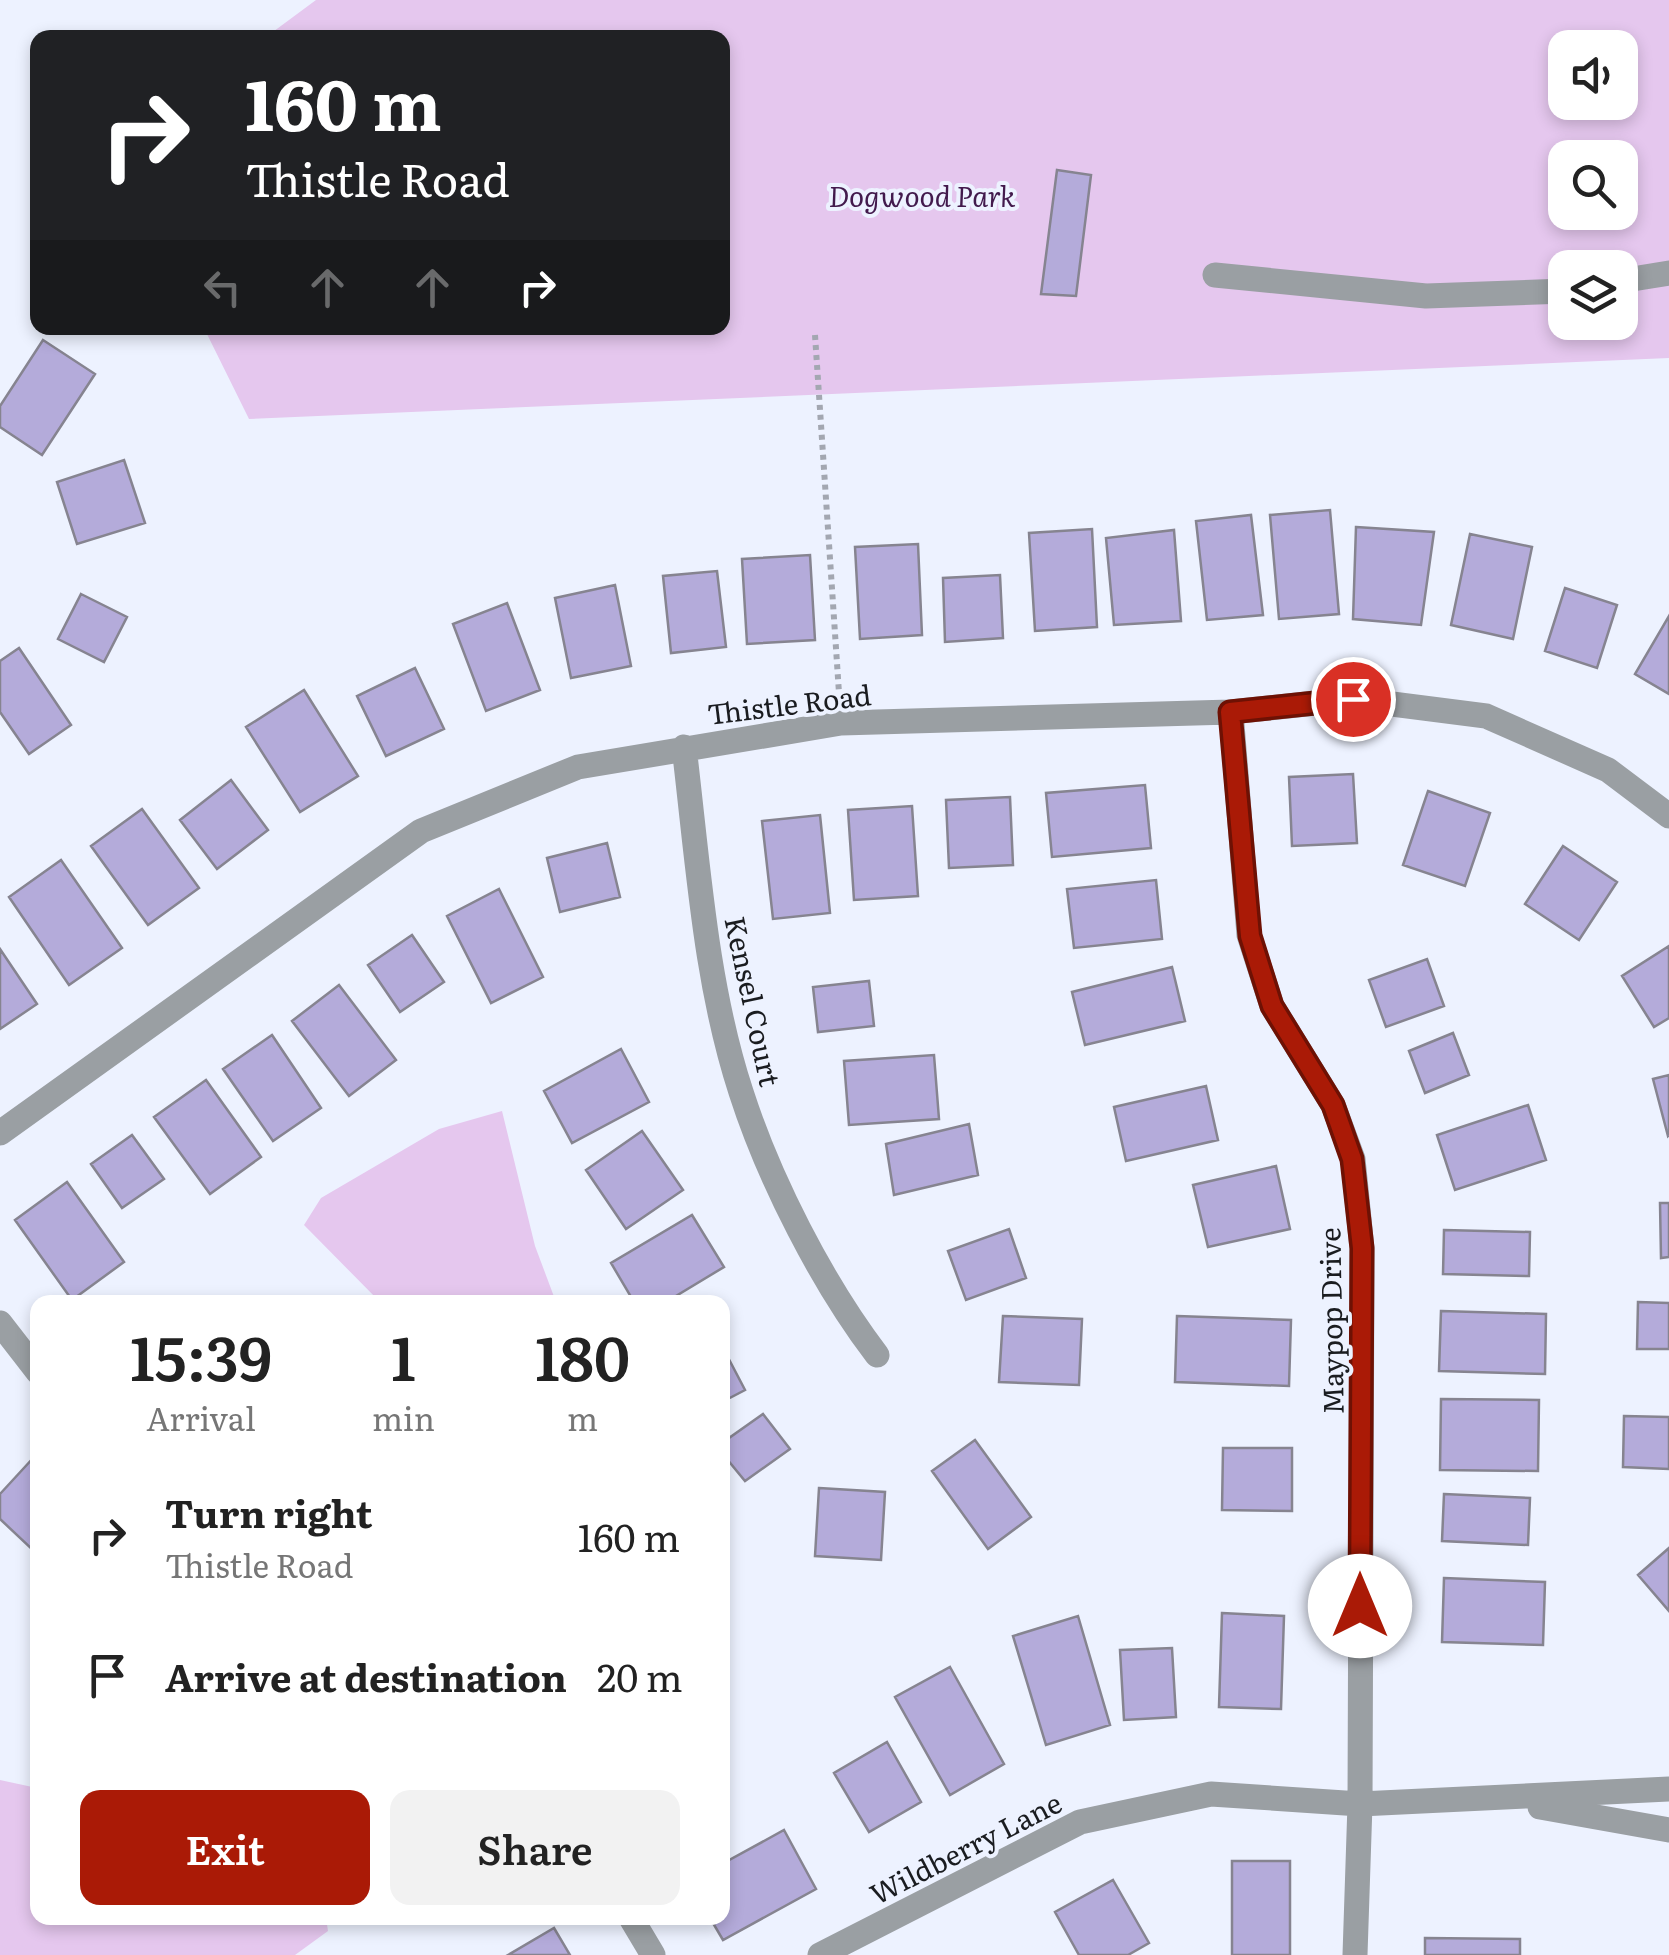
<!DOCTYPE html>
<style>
:root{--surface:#fff;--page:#f2f2f2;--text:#222;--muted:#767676;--accent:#aa1a06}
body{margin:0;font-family:Literata,serif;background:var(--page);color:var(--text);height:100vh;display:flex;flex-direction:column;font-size:38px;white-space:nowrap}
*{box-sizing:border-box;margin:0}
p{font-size:32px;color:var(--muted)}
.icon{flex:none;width:55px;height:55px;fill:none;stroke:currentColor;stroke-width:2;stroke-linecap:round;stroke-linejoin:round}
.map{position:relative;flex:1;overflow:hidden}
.side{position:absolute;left:30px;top:1295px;width:700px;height:630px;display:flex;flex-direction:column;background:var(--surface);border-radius:20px;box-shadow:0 5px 15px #0003}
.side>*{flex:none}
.top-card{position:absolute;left:30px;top:30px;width:700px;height:305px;border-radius:20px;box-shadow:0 5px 15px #0003;background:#202124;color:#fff;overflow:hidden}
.tools{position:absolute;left:1548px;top:30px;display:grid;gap:20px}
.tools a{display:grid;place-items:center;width:90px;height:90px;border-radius:20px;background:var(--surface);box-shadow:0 5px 15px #0003;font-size:50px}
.pin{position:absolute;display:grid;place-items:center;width:85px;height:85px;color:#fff;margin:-42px;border:5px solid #fff;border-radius:50%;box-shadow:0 2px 10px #0007}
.me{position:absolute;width:110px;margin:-55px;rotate:0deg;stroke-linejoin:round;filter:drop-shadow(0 0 8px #0008)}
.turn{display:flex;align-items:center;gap:35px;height:210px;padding:0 50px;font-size:45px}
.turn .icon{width:130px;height:130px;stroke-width:2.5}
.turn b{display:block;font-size:70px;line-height:85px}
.lanes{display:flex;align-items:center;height:95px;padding:0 50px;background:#0003;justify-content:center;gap:50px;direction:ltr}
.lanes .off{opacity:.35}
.eta{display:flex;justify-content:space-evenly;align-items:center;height:170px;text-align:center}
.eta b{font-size:60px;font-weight:600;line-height:70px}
.action{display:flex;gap:20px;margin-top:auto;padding:20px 50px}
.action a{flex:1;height:115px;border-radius:20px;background:var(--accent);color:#fff;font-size:40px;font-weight:600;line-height:115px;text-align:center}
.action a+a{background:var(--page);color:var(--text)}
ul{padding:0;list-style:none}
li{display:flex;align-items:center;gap:30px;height:140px;padding:0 50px}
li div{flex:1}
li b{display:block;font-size:38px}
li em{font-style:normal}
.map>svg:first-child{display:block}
</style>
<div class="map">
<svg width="1669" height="1955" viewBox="0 0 1669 1955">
<rect width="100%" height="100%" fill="#edf2ff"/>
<path fill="#e5c7ee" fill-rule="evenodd" d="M 316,0 L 1669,0 L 1669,358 L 249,419 L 204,328 L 722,328 L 722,38 L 266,37 ZM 1565,48 L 1620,48 L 1620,102 L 1565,102 ZM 1565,158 L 1620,158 L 1620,212 L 1565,212 ZM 1565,268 L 1620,268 L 1620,322 L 1565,322 Z
M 502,1111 L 535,1246 L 556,1302 L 380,1302 L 304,1225 L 321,1198 L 439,1129 Z
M 0,1780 L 37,1788 L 38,1918 L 326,1918 L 328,1931 L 295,1955 L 0,1955 Z"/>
<path fill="#b4abda" stroke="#868490" stroke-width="2.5" d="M 1057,170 L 1091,175 L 1076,296 L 1041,294 Z
M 43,340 L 95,374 L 42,455 L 0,427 L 0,406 Z
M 124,460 L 145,523 L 77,544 L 57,482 Z
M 1330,510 L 1339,614 L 1279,619 L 1270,515 Z
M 1251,515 L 1263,615 L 1207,620 L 1196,521 Z
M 1356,527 L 1434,532 L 1421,625 L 1353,619 Z
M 1092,529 L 1097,627 L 1035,631 L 1029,533 Z
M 1174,530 L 1181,621 L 1114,625 L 1106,538 Z
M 1470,534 L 1532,547 L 1513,639 L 1451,625 Z
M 918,544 L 922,635 L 860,639 L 855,547 Z
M 810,555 L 815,640 L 747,644 L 742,559 Z
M 717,571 L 726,647 L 671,653 L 663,576 Z
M 1000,575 L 1003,638 L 945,642 L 943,578 Z
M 615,585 L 631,666 L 571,678 L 555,598 Z
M 1565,588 L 1617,605 L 1597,668 L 1545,651 Z
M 81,594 L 127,617 L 104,662 L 58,639 Z
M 507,603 L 540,690 L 486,711 L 453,624 Z
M 1669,616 L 1669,694 L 1635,674 Z
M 19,648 L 71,725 L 29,754 L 0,712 L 0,661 Z
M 415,668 L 444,729 L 386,756 L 357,696 Z
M 304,690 L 358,776 L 300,812 L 246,727 Z
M 1353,774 L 1357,843 L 1292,846 L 1289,777 Z
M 231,780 L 268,830 L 217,869 L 180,820 Z
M 1145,785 L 1151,848 L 1052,857 L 1046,793 Z
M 1428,791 L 1490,813 L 1465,886 L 1403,865 Z
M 1010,797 L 1013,865 L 949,868 L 946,800 Z
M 912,806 L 918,896 L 854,900 L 848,810 Z
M 142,809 L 199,888 L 148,925 L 91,846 Z
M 820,815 L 830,913 L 773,919 L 762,821 Z
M 607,843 L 620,897 L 560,912 L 547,858 Z
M 1563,846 L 1617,882 L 1579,940 L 1525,904 Z
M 61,860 L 122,948 L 69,985 L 9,897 Z
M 1156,880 L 1162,939 L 1074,948 L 1067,889 Z
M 499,889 L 543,977 L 491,1003 L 447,916 Z
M 412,935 L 444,982 L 400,1012 L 368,965 Z
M 1669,946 L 1669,1018 L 1654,1027 L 1622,976 Z
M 0,949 L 37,1004 L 0,1029 Z
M 1427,959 L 1444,1006 L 1386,1027 L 1369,980 Z
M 1172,967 L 1185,1021 L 1085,1045 L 1072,992 Z
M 869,981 L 874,1026 L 818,1032 L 813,987 Z
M 339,985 L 396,1060 L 349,1096 L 292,1021 Z
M 1453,1033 L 1469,1075 L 1425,1093 L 1409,1051 Z
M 272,1035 L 321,1108 L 273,1141 L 223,1069 Z
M 621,1049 L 649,1102 L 572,1143 L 544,1091 Z
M 934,1055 L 939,1119 L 849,1125 L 844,1061 Z
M 1669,1075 L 1669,1135 L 1668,1136 L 1653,1079 Z
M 206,1080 L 261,1157 L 210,1194 L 154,1117 Z
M 1206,1086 L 1218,1140 L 1126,1161 L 1114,1107 Z
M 1528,1105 L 1546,1160 L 1455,1190 L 1437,1135 Z
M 969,1124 L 978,1175 L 894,1195 L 886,1144 Z
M 642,1131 L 683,1190 L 626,1229 L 586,1170 Z
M 132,1135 L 164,1179 L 122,1208 L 91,1164 Z
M 1276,1166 L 1290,1229 L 1208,1247 L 1193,1185 Z
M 67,1182 L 124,1262 L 72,1300 L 15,1220 Z
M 1660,1203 L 1669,1203 L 1669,1257 L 1661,1258 Z
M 692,1215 L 724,1267 L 666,1302 L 634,1302 L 611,1263 Z
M 1009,1229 L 1026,1278 L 966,1300 L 948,1251 Z
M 1444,1230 L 1530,1232 L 1529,1276 L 1443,1274 Z
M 1638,1302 L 1669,1303 L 1669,1349 L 1637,1349 Z
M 1441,1311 L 1546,1314 L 1545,1374 L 1439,1371 Z
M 1003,1316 L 1082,1319 L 1079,1385 L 999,1382 Z
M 1177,1316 L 1291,1320 L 1289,1386 L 1175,1382 Z
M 722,1346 L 745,1390 L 722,1402 Z
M 1441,1399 L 1539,1400 L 1538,1471 L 1440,1470 Z
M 763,1414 L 790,1449 L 745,1481 L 722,1453 L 722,1443 Z
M 1624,1416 L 1669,1417 L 1669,1469 L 1623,1467 Z
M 975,1440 L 1031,1517 L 988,1549 L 932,1471 Z
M 1223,1448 L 1292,1448 L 1292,1511 L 1222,1510 Z
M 35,1456 L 38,1459 L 36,1553 L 0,1519 L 0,1494 Z
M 819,1488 L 885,1492 L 881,1560 L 815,1556 Z
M 1444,1494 L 1530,1498 L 1528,1545 L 1442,1541 Z
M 1669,1548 L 1669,1611 L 1638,1575 Z
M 1444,1578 L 1545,1582 L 1543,1645 L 1442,1642 Z
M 1222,1613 L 1284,1616 L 1281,1709 L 1219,1707 Z
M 1078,1616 L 1110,1725 L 1046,1745 L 1013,1636 Z
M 1172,1648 L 1176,1717 L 1124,1720 L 1120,1650 Z
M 950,1667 L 1004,1764 L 950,1795 L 895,1697 Z
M 887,1742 L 921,1802 L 869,1832 L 834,1773 Z
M 784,1830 L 816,1889 L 723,1940 L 710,1918 L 722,1918 L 722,1864 Z
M 1232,1861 L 1290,1861 L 1290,1955 L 1232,1955 Z
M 1113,1880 L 1149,1943 L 1128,1955 L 1079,1955 L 1055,1912 Z
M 554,1928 L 570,1955 L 508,1955 Z
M 1425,1938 L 1520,1939 L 1520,1955 L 1425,1955 Z"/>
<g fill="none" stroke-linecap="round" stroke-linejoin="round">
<path stroke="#a3a7b1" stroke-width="6" stroke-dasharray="5 5" stroke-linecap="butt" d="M 815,335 L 839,693"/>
<path stroke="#9a9fa3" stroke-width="25" d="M 1215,275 L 1426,296 L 1565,291
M 1620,281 L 1669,273
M 1231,712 L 1249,935 L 1272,1006 L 1333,1105 L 1353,1159 L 1362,1249 L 1360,1804 L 1355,1955
M 684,747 C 698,862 705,982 741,1092 C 769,1179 822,1283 877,1355
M 0,1133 L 421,831 L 578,767 L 841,723 L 1231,712 L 1353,699 L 1486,716 L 1608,770 L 1669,816
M 0,1323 L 38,1372
M 1540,1807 L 1669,1830
M 631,1918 L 653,1955
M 820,1955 L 1080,1822 L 1211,1794 L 1360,1804 L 1669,1789"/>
</g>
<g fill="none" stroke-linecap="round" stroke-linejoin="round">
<defs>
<path id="route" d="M 1353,699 L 1230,712 L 1250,936 L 1272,1006 L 1333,1105 L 1352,1159 L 1362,1248 L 1360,1606"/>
</defs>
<use href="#route" stroke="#6e1104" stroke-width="25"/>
<use href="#route" stroke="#aa1a06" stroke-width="18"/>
</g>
<g text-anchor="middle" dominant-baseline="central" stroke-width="8" stroke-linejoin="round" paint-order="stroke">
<g font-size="28" font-style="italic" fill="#421a4d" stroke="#edf2ff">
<text x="922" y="195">Dogwood Park</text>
</g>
<g font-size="28" fill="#1a1c20" stroke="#edf2ff">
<text transform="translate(789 703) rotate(-7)">Thistle Road</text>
<text transform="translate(754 1001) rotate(78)">Kensel Court</text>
<text transform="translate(1330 1321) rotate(-91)">Maypop Drive</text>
<text transform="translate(965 1847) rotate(-27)">Wildberry Lane</text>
</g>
</g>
</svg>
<div class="tools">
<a><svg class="icon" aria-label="sound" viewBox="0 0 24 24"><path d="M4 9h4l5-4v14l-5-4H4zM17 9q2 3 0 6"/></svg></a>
<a><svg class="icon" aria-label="search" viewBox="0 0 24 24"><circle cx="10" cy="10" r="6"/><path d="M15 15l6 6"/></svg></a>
<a><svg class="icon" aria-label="layers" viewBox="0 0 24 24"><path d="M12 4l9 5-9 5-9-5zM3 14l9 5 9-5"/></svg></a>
</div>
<div class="pin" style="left:1353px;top:699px;background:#d93025"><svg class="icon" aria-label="arrive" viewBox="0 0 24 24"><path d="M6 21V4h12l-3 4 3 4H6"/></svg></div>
<svg class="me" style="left:1360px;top:1606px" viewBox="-20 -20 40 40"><circle r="19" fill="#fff"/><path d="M0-13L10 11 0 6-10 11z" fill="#aa1a06"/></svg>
<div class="top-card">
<div class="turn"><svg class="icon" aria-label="right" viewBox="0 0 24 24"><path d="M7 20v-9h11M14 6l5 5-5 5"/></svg><div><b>160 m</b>Thistle Road</div></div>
<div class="lanes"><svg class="icon off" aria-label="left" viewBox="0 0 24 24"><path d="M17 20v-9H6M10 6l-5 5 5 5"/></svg><svg class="icon off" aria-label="ahead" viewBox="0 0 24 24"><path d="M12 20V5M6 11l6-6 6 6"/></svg><svg class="icon off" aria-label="ahead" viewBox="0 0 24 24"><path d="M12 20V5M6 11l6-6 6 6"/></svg><svg class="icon" aria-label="right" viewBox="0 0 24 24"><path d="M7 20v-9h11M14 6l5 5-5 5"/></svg></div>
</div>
<section class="side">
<div class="eta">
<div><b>15:39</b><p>Arrival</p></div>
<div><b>1</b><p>min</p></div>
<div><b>180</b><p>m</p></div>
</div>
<ul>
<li><svg class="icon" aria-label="right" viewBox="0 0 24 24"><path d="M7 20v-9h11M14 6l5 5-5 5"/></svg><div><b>Turn right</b><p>Thistle Road</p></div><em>160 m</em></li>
<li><svg class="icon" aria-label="arrive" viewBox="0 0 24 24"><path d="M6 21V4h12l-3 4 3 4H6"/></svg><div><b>Arrive at destination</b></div><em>20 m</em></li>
</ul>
<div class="action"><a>Exit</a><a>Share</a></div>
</section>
</div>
